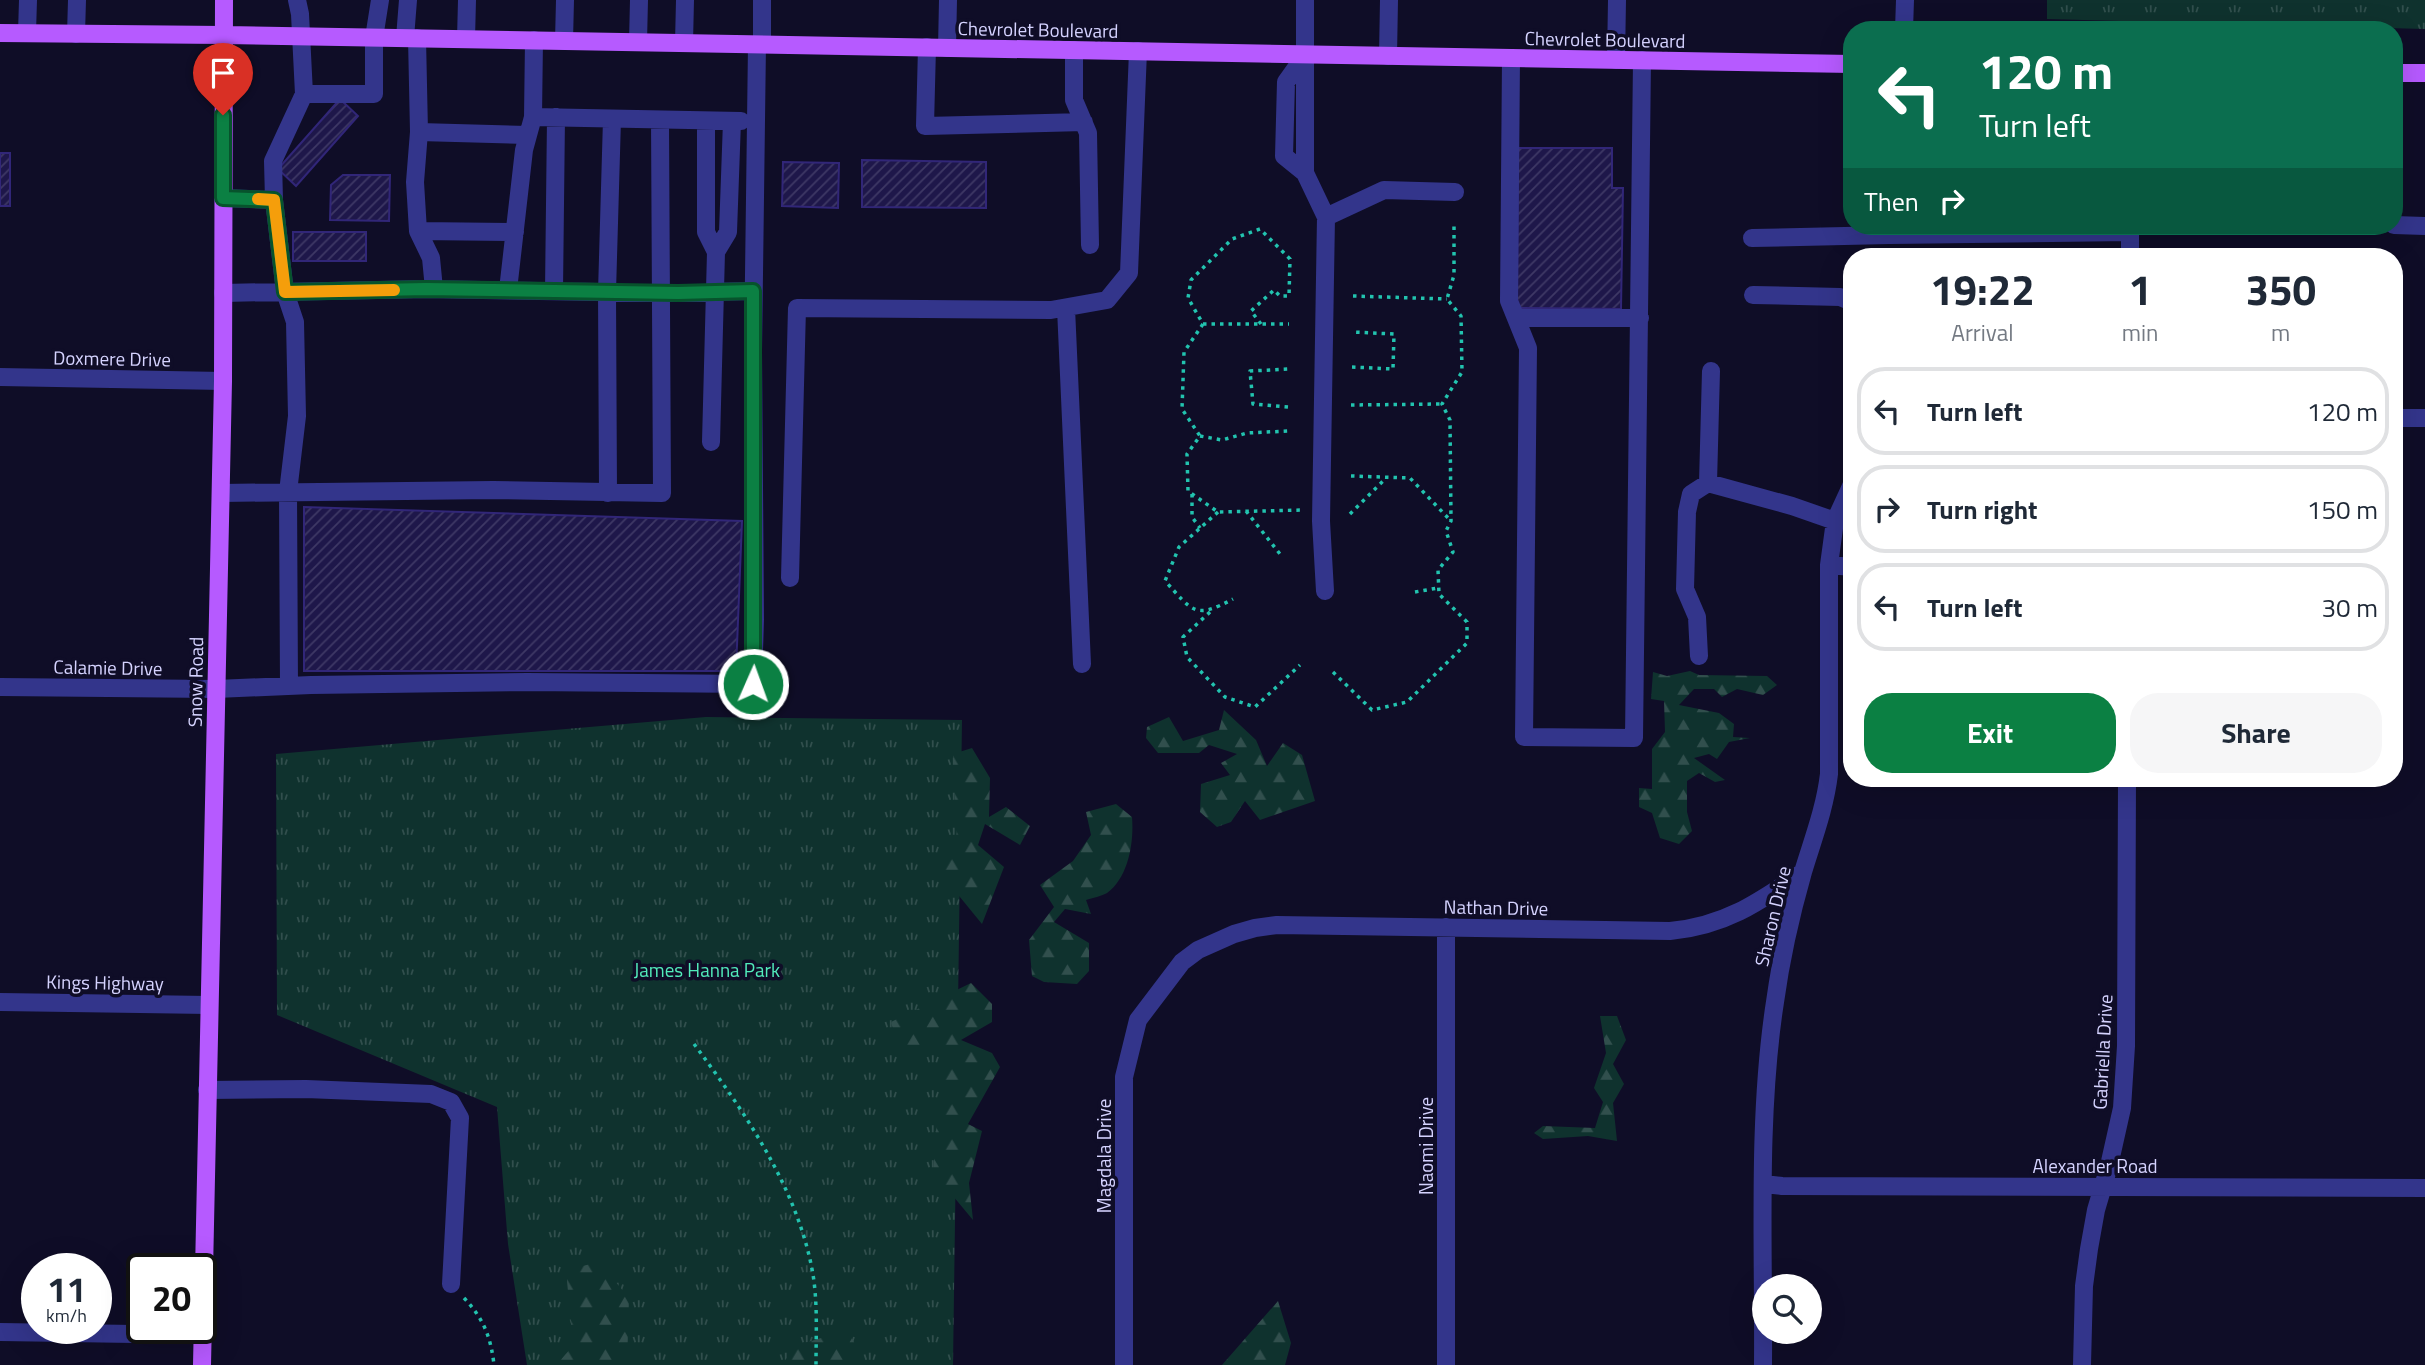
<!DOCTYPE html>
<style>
:root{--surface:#fff;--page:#f6f6f7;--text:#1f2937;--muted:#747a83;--line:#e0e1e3;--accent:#0b8043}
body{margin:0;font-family:"Titillium Web",sans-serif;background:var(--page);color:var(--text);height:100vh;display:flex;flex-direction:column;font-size:26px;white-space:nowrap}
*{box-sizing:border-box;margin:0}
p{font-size:23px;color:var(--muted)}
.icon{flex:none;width:38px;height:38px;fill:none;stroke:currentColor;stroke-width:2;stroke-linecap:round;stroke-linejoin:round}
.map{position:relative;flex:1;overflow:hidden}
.drawer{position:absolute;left:1843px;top:248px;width:560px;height:539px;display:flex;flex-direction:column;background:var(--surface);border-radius:28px;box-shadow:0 7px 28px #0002}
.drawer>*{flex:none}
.top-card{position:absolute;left:1843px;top:21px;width:560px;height:214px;border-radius:28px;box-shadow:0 7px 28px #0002;background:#0b6e4f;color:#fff;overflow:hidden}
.buttons{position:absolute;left:1752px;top:1274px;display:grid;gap:14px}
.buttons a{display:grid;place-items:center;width:70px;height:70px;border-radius:50%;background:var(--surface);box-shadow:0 7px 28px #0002;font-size:35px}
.speed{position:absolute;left:21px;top:1253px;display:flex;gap:14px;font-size:35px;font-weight:700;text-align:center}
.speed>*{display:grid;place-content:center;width:91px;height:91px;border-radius:50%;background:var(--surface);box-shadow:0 7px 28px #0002;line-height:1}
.speed small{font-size:18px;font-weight:400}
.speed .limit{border:4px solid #111;border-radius:10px;background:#fff;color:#111}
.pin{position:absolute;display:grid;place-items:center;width:60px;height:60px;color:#fff;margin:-72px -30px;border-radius:50% 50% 50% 0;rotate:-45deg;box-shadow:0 0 7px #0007}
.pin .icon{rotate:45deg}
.me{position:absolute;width:77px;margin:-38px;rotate:2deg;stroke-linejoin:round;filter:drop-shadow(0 0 5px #0008)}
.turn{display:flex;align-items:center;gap:24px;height:147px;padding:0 21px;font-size:32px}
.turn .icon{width:91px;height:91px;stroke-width:2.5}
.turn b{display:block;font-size:49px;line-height:60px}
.then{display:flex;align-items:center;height:66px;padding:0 21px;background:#0003;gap:14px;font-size:26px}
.eta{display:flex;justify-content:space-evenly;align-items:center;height:119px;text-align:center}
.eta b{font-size:42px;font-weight:700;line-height:49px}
.button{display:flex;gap:14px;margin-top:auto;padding:14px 21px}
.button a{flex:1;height:80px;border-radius:28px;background:var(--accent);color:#fff;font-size:28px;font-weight:700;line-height:80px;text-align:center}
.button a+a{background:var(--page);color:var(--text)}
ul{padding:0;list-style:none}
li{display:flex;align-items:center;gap:21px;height:88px;margin:0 14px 10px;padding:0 7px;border:4px solid var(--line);border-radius:28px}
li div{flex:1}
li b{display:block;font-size:26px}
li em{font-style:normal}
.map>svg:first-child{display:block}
</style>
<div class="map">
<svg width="2425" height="1365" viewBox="0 0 2425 1365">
<defs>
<pattern id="grass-tufts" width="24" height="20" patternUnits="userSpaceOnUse" patternTransform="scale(1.75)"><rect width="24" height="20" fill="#0f322e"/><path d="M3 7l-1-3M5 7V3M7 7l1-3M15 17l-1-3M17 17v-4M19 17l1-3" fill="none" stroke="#314f4d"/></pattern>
<pattern id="forest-firs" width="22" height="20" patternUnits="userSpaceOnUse" patternTransform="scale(1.75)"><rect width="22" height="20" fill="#0f322e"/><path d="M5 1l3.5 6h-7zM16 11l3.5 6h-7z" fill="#314f4d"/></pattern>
<pattern id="building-hatch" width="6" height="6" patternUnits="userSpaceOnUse" patternTransform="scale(1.75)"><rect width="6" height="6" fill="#1e174a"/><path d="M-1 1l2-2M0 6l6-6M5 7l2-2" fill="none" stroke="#3e3865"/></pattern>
</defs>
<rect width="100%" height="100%" fill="#0f0d27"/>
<path fill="url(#grass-tufts)" d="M 2047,0 L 2425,0 L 2425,29 L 2047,19 Z
M 706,717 L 962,720 L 953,1365 L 527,1365 L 508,1244 L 497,1107 L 277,1015 L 276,754 Z"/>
<path fill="url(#forest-firs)" d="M 1690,671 L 1699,675 L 1767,676 L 1777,685 L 1763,695 L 1737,689 L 1722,697 L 1714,689 L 1694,689 L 1679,705 L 1719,713 L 1734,724 L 1733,737 L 1750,738 L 1729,742 L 1717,759 L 1709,754 L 1694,758 L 1725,780 L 1715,782 L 1699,773 L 1687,781 L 1687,812 L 1692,831 L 1679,844 L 1660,838 L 1652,813 L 1639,807 L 1639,788 L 1652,789 L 1652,749 L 1665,732 L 1664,701 L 1651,699 L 1653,672 L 1667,676 Z
M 1224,710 L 1256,740 L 1267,766 L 1283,743 L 1302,755 L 1315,801 L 1260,820 L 1245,801 L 1231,822 L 1217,827 L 1200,812 L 1201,784 L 1230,775 L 1221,763 L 1237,754 L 1209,745 L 1199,753 L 1158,753 L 1146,738 L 1147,727 L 1169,717 L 1183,741 L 1219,730 Z
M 972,748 L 990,778 L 989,817 L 1006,807 L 1030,826 L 1020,845 L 985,824 L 978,845 L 1004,867 L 982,924 L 933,864 L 957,841 L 953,754 Z
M 1116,804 L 1132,817 C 1134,841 1129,877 1107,893 C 1102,896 1092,898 1086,900 L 1091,914 L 1065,909 L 1054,922 L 1089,943 L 1089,971 L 1077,984 L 1044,982 L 1032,976 L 1029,940 L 1054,907 L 1040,885 L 1073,861 L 1091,835 L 1086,812 Z
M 971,983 L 992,1004 L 992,1022 L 961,1040 L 992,1053 L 1000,1067 L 968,1124 L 982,1131 L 969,1183 L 973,1220 L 933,1172 L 944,1051 L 899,1051 L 891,1022 Z
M 1600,1016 L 1617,1016 L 1626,1040 L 1613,1064 L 1624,1084 L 1613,1103 L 1617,1141 L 1588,1136 L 1543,1139 L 1534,1133 L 1543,1126 L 1595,1128 L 1603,1102 L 1594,1088 L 1606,1053 Z
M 599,1262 L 629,1298 L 627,1365 L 556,1365 L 573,1346 L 566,1270 Z
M 1278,1301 L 1291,1343 L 1285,1365 L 1222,1365 Z
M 847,1330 L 867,1365 L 782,1365 L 795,1346 Z"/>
<path fill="url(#building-hatch)" stroke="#312678" stroke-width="2" d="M 340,99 L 358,116 L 296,186 L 278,169 Z
M 1518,148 L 1612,148 L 1612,188 L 1623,188 L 1621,309 L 1517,308 Z
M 0,153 L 10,153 L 10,206 L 0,206 Z
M 862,160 L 986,162 L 986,208 L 862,207 Z
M 783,162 L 839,163 L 838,208 L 782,206 Z
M 343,175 L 390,175 L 389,221 L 330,220 L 331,185 Z
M 293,232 L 366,232 L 366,261 L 293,261 Z
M 304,507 L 742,521 L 736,671 L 304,671 Z"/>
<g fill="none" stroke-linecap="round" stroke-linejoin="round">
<path stroke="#22c3af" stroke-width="3.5" stroke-dasharray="3.5 5" stroke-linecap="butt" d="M 2150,230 L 2265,226
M 1353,296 L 1447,299
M 1203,324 L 1289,324
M 1261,324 L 1251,311 L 1274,290 L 1280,296 L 1289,296 L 1290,259 L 1260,229 L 1232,239 L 1191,280 L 1188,298 L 1203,324 L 1184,352 L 1182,409 L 1200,436 L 1187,454 L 1188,491 L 1218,512 L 1304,510
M 1352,367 L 1393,369 L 1394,334 L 1353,332
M 1351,405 L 1442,404
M 1288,407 L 1253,404 L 1250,371 L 1289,369
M 1200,436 L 1222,440 L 1247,433 L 1288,431
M 1351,476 L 1410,478 L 1450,520
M 1192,494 L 1192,517 L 1200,528
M 1246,511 L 1280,554
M 1218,512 L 1179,547 L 1165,581 C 1193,611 1194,620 1233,599
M 1350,514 L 1387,477
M 1415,592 L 1438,588
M 1210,612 L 1183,637 L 1187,657 L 1225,697 L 1255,707 L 1300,665
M 1333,672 L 1372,710 L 1407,702 L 1467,643 L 1467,622 L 1439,594 L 1438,570 L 1453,552 L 1446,531 L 1451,521 L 1450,420 L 1442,404 L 1462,372 L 1461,316 L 1447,299 L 1454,275 L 1454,225
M 694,1044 C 744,1111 796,1186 812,1269 C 818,1300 816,1334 816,1365
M 464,1298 C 484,1319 491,1338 494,1365"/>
<path stroke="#33358b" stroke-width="18" d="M 762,0 L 762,44
M 1904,30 L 1905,0
M 27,33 L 28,0
M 76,34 L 77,0
M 405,38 L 408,0
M 417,38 L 419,132 L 415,182 L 418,231 L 431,258 L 434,289
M 466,39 L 467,0
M 564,41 L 565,0
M 638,42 L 639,0
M 684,43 L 685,0
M 927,47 L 925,126 L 1084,122
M 947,48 L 948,0
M 1074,50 L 1074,100 L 1088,133 L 1090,245
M 1306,54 L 1286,82 L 1284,156 L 1305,173 L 1326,217 L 1321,521 L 1325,591
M 1388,56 L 1389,0
M 1511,58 L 1509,301 L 1528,348 L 1524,737 L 1634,738 L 1642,60
M 1616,60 L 1617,0
M 304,94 L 374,94 L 374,38 L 380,0
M 533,117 L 741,121
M 706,121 L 706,232 L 716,252
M 419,132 L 527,135
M 1305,173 L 1305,0
M 223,198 L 274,200 L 285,292 L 295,322 L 297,416 L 288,492 L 289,686
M 274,200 L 273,161 L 304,94 L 300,14 L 297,0
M 1326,217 L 1384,190 L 1455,192
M 2394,225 L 2425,226
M 1889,226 L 1889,235 L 2130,232
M 418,231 L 515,232
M 1752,238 L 1889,235
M 2130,257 L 2130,226
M 508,290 L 524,150 L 533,117 L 534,40
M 554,291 L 556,117
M 223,293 L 426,289 L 660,293 L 753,291
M 1753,295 L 1840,297 L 1852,302
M 1066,308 L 1082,664
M 1517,318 L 1640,318
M 0,377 L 223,381
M 2394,418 L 2425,418
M 711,442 L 716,252 L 728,232 L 732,121
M 1708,483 L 1711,371
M 221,493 L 493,490 L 662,493 L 660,120
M 608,493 L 607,292 L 612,119
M 1829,565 L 1852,567
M 790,578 L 797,308 L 1051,310 L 1107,300 L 1129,273 L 1138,51
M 1699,656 L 1697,617 L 1685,589 L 1687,512 L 1691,494 L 1708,483 L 1792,506 L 1835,521
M 0,687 L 216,689 L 311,685 L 527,682 L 753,684 L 755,619 L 753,351 L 757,44
M 1446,927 L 1446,1365
M 0,1002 L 209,1005
M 207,1090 L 306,1089 L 431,1094 L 451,1102 L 460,1118 L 451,1284
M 1764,1184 L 1782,1186 L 2425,1188
M 0,1332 L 202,1335
M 1124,1365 L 1124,1077 L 1138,1020 L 1182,962 L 1198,950 L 1234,934 L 1255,928 L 1277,925 L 1670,931 C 1725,926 1759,902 1803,872
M 1763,1365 C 1764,1247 1757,1118 1775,1002 C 1781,958 1791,914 1803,872 C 1813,839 1825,808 1829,774 L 1829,565 L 1835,521 L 1852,484
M 2082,1365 L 2084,1286 L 2089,1249 L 2096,1210 L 2109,1166 L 2122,1108 L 2126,1046 L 2127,779"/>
<path stroke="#b65aff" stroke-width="18" d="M 0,33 L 224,35 L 1852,64
M 2394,73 L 2425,73
M 202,1365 L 223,381 L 224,0"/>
</g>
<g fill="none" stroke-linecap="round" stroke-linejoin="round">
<defs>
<path id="route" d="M 223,115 L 223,198 L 274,200 L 285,292 L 426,289 L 678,293 L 753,291 L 753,684"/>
</defs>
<use href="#route" stroke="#07532c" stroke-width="18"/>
<use href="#route" stroke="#0b8043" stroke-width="12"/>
<path stroke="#f59e0b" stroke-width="12" d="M 258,199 L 274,200 L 285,292 L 394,290"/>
</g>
<g text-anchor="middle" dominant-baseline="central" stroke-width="7" stroke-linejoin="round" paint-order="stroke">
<g font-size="19" fill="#d5d3ff" stroke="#0f0d27">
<text transform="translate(1038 29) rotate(1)">Chevrolet Boulevard</text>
<text transform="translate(1605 39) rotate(1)">Chevrolet Boulevard</text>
<text transform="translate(112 358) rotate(1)">Doxmere Drive</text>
<text transform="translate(108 667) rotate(1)">Calamie Drive</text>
<text transform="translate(195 682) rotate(-89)">Snow Road</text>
<text transform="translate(1496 907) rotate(1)">Nathan Drive</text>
<text transform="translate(1772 916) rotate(-77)">Sharon Drive</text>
<text transform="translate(105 982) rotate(1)">Kings Highway</text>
<text transform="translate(2102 1052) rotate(-87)">Gabriella Drive</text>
<text transform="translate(1425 1146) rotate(-90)">Naomi Drive</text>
<text transform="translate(1103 1156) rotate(-90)">Magdala Drive</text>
<text x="2095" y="1165">Alexander Road</text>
</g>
<g font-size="19" fill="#52ecbb" stroke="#0f0d27">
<text x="707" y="969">James Hanna Park</text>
</g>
</g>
</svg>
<div class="buttons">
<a><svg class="icon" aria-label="search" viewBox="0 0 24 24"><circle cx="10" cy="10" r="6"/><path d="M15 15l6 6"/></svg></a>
</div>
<div class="speed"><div>11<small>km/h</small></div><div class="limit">20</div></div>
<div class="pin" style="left:223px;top:115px;background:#d93025"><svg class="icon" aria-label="arrive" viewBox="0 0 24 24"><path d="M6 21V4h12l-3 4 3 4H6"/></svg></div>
<svg class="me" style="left:753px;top:684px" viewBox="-20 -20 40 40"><circle r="17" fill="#0b8043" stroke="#fff" stroke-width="3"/><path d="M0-11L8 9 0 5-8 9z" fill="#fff"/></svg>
<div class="top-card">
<div class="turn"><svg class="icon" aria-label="left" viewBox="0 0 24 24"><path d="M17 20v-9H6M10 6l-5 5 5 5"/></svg><div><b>120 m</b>Turn left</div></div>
<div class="then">Then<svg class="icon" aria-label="right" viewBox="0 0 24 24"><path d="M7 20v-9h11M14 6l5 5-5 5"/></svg></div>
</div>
<section class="drawer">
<div class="eta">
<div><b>19:22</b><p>Arrival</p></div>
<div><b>1</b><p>min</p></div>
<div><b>350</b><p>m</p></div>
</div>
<ul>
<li><svg class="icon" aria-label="left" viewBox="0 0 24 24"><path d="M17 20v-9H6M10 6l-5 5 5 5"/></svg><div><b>Turn left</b></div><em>120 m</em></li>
<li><svg class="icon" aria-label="right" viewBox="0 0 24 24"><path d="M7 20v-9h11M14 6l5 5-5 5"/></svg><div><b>Turn right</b></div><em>150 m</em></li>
<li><svg class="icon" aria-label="left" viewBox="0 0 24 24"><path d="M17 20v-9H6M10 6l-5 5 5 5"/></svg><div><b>Turn left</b></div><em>30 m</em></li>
</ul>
<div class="button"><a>Exit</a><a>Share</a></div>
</section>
</div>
